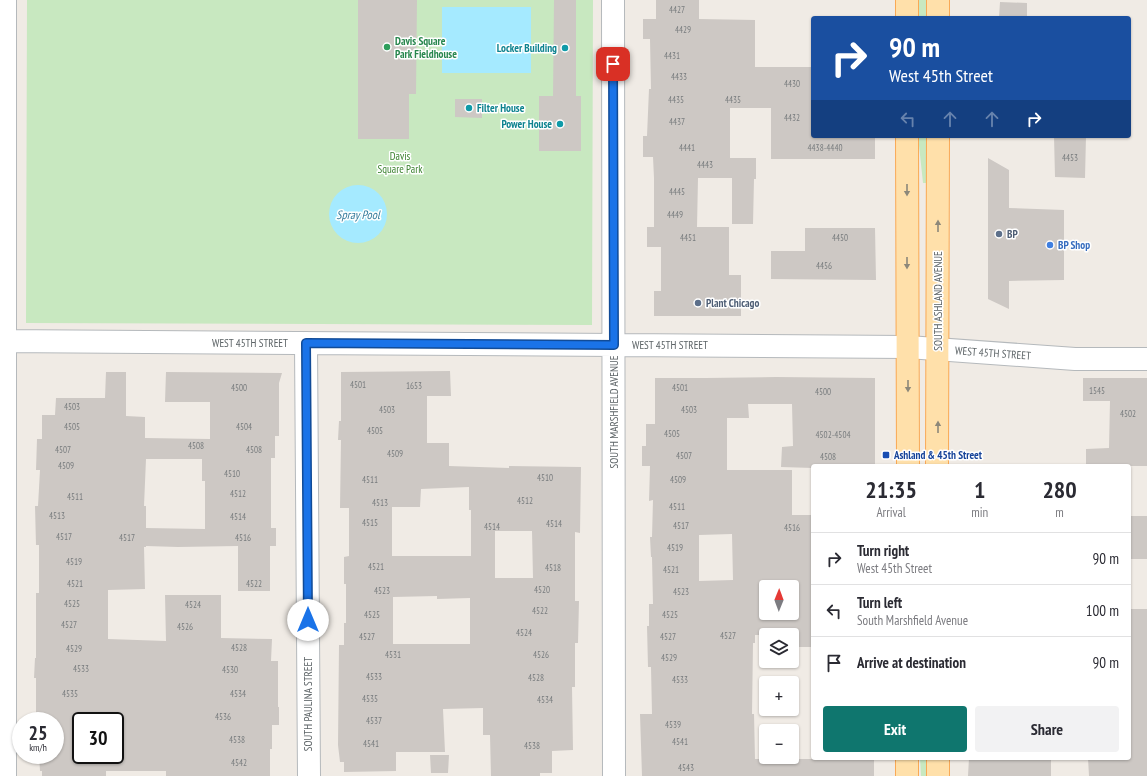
<!DOCTYPE html>
<meta charset="utf-8">
<style>
:root{--surface:#fff;--page:#f2f2f3;--text:#2b2b33;--muted:#7c7c81;--line:#e1e1e2;--accent:#0f766e}
body{margin:0;font-family:"PT Sans Narrow",sans-serif;background:var(--page);color:var(--text);height:100vh;display:flex;flex-direction:column;font-size:15px;white-space:nowrap}
*{box-sizing:border-box;margin:0}
p{font-size:13px;color:var(--muted)}
.icon{flex:none;width:22px;height:22px;fill:none;stroke:currentColor;stroke-width:2;stroke-linecap:round;stroke-linejoin:round}
.map{position:relative;flex:1;overflow:hidden}
.sheet{position:absolute;left:811px;top:464px;width:320px;height:296px;display:flex;flex-direction:column;background:var(--surface);border-radius:4px;box-shadow:0 1px 3px #0004}
.sheet>*{flex:none}
.top-card{position:absolute;left:811px;top:16px;width:320px;height:122px;border-radius:4px;box-shadow:0 1px 3px #0004;background:#1a4fa0;color:#fff;overflow:hidden}
.needle{width:26px;rotate:1deg}
.buttons{position:absolute;left:759px;top:580px;display:grid;gap:8px}
.buttons a{display:grid;place-items:center;width:40px;height:40px;border-radius:4px;background:var(--surface);box-shadow:0 1px 3px #0004;font-size:20px}
.speed{position:absolute;left:12px;top:712px;display:flex;gap:8px;font-size:20px;font-weight:700;text-align:center}
.speed>*{display:grid;place-content:center;width:52px;height:52px;border-radius:50%;background:var(--surface);box-shadow:0 1px 3px #0004;line-height:1}
.speed small{font-size:10px;font-weight:400}
.speed .limit{border:2px solid #111;border-radius:6px;background:#fff;color:#111}
.pin{position:absolute;display:grid;place-items:center;width:34px;height:34px;color:#fff;margin:-17px;border-radius:8px;box-shadow:0 2px 6px #0006}
.me{position:absolute;width:44px;margin:-22px;rotate:0deg;stroke-linejoin:round;filter:drop-shadow(0 0 3px #0008)}
.turn{display:flex;align-items:center;gap:14px;height:84px;padding:0 12px;font-size:18px}
.turn .icon{width:52px;height:52px;stroke-width:2.5}
.turn b{display:block;font-size:28px;line-height:34px}
.lanes{display:flex;align-items:center;height:38px;padding:0 12px;background:#0003;justify-content:center;gap:20px;direction:ltr}
.lanes .off{opacity:.35}
.eta{display:flex;justify-content:space-evenly;align-items:center;height:68px;text-align:center}
.eta b{font-size:24px;font-weight:700;line-height:28px}
.action{display:flex;gap:8px;margin-top:auto;padding:8px 12px}
.action a{flex:1;height:46px;border-radius:4px;background:var(--accent);color:#fff;font-size:16px;font-weight:700;line-height:46px;text-align:center}
.action a+a{background:var(--page);color:var(--text)}
ul{padding:0;list-style:none}
li{display:flex;align-items:center;gap:12px;height:52px;padding:0 12px;border-top:1px solid var(--line)}
li div{flex:1}
li b{display:block;font-size:15px}
li em{font-style:normal}
.map>svg:first-child{display:block}
</style>
<div class="map">
<svg width="1147" height="776" viewBox="0 0 1147 776">
<rect width="100%" height="100%" fill="#f0ebe5"/>
<path fill="#c8e8c0" d="M 27,0 L 593,0 L 592,325 L 26,323 Z
M 918,0 L 926,0 L 926,18 L 918,18 Z
M 918,136 L 926,136 L 926,183 L 923,183 Z
M 920,758 L 926,758 L 926,776 L 921,776 Z"/>
<path fill="#a5eaff" d="M 442,7 L 531,7 L 531,73 L 442,73 Z
M329 214a29 29 0 1 1 58 0a29 29 0 1 1-58 0Z"/>
<path fill="#cdc8c4" fill-rule="evenodd" d="M 358,0 L 417,0 L 416,94 L 409,94 L 409,139 L 358,139 Z
M 554,0 L 576,0 L 576,96 L 581,96 L 581,151 L 539,151 L 539,96 L 553,96 Z
M 656,0 L 699,0 L 699,19 L 755,20 L 755,67 L 813,67 L 813,136 L 875,136 L 875,159 L 771,159 L 771,108 L 730,108 L 730,158 L 756,158 L 756,179 L 754,179 L 753,224 L 732,224 L 732,178 L 698,178 L 697,227 L 729,227 L 729,275 L 741,275 L 741,316 L 654,316 L 654,291 L 661,291 L 661,247 L 647,247 L 647,227 L 654,227 L 654,178 L 653,157 L 643,157 L 643,136 L 647,136 L 649,89 L 651,89 L 650,39 L 643,39 L 643,19 L 656,19 Z
M 1000,2 L 1027,3 L 1027,18 L 999,18 Z
M 455,99 L 482,99 L 482,118 L 455,117 Z
M 1054,136 L 1086,136 L 1085,178 L 1055,177 Z
M 988,158 L 1009,170 L 1009,208 L 1064,210 L 1064,280 L 1009,281 L 1009,309 L 988,299 Z
M 805,228 L 875,228 L 876,280 L 771,279 L 771,251 L 805,251 Z
M 450,371 L 451,396 L 427,396 L 427,443 L 449,443 L 449,466 L 509,468 L 509,466 L 581,467 L 580,533 L 575,532 L 575,601 L 579,601 L 578,643 L 575,643 L 575,687 L 572,687 L 573,750 L 552,751 L 552,773 L 540,773 L 540,776 L 491,776 L 490,735 L 483,735 L 483,708 L 443,709 L 445,752 L 396,752 L 396,771 L 344,772 L 344,762 L 340,762 L 338,745 L 339,645 L 344,645 L 344,623 L 346,623 L 346,584 L 344,584 L 344,557 L 349,556 L 349,508 L 340,508 L 341,440 L 338,440 L 339,421 L 341,421 L 341,372 ZM 469,487 L 469,510 L 471,510 L 471,556 L 392,556 L 392,507 L 420,507 L 421,489 ZM 495,531 L 532,531 L 533,578 L 495,578 ZM 437,596 L 437,599 L 470,598 L 470,644 L 393,644 L 393,597 Z
M 106,372 L 126,372 L 126,416 L 145,417 L 145,438 L 210,439 L 210,402 L 165,402 L 166,372 L 282,373 L 279,383 L 279,436 L 275,436 L 275,458 L 271,458 L 271,528 L 276,528 L 276,546 L 270,546 L 270,591 L 238,591 L 238,546 L 178,547 L 146,546 L 146,547 L 144,547 L 145,589 L 108,590 L 108,639 L 166,641 L 165,595 L 221,595 L 221,638 L 272,639 L 271,661 L 278,661 L 278,707 L 279,707 L 279,725 L 272,725 L 272,749 L 270,749 L 270,776 L 166,776 L 166,771 L 106,771 L 106,776 L 42,776 L 42,771 L 40,771 L 39,755 L 55,755 L 55,721 L 36,721 L 36,678 L 34,678 L 35,658 L 36,658 L 36,593 L 39,593 L 39,545 L 36,545 L 35,506 L 38,506 L 40,470 L 36,470 L 37,439 L 42,439 L 42,415 L 55,415 L 56,398 L 105,398 ZM 146,459 L 202,459 L 202,481 L 205,481 L 205,529 L 146,528 L 146,506 L 144,506 ZM 81,721 L 115,721 L 115,755 L 81,755 Z
M 776,377 L 875,378 L 875,466 L 813,466 L 813,468 L 781,467 L 782,447 L 793,446 L 792,404 L 748,404 L 749,418 L 727,418 L 727,470 L 792,470 L 792,515 L 813,515 L 813,647 L 792,647 L 792,635 L 755,635 L 755,643 L 753,643 L 752,714 L 754,714 L 755,759 L 874,759 L 874,776 L 642,776 L 640,714 L 652,714 L 651,667 L 648,667 L 647,626 L 649,626 L 649,604 L 653,604 L 652,557 L 651,557 L 650,537 L 652,537 L 653,500 L 649,501 L 650,466 L 642,466 L 642,446 L 646,446 L 646,424 L 655,424 L 655,378 L 706,378 ZM 732,534 L 733,580 L 699,581 L 699,535 ZM 766,587 L 792,587 L 792,613 L 766,613 Z
M 1083,378 L 1147,378 L 1147,466 L 1086,466 L 1086,449 L 1109,448 L 1110,401 L 1083,401 Z
M 1129,516 L 1147,516 L 1147,559 L 1129,559 Z
M 1129,609 L 1147,609 L 1147,776 L 1089,776 L 1088,758 L 1131,758 L 1131,719 L 1129,719 Z
M 430,755 L 449,755 L 448,773 L 431,773 Z
M 969,758 L 1051,758 L 1051,776 L 968,776 Z"/>
<g fill="none" stroke-linecap="round" stroke-linejoin="round">
<defs>
<path id="minor" d="M 5,0 L 5,776
M 613,0 L 614,776
M 0,341 L 908,347 L 1075,359 L 1147,359
M 306,343 L 309,776"/>
<path id="major" d="M 938,0 L 938,18
M 907,18 L 907,0
M 907,136 L 908,466
M 937,466 L 938,136
M 938,758 L 938,776
M 907,776 L 907,758"/>
</defs>
<use href="#minor" stroke="#b5b9bc" stroke-width="24"/>
<use href="#major" stroke="#f9a955" stroke-width="24"/>
<use href="#minor" stroke="#fff" stroke-width="22"/>
<use href="#major" stroke="#ffe0aa" stroke-width="22"/>
</g>
<defs><path id="oneway-solid" d="M-6-.8H1V-3.2L6.5 0L1 3.2V.8H-6Z"/></defs>
<g fill="#8d887a">
<use href="#oneway-solid" transform="translate(907 190) rotate(90)"/>
<use href="#oneway-solid" transform="translate(938 226) rotate(-90)"/>
<use href="#oneway-solid" transform="translate(907 263) rotate(90)"/>
<use href="#oneway-solid" transform="translate(908 386) rotate(90)"/>
<use href="#oneway-solid" transform="translate(938 427) rotate(-90)"/>
</g>
<g fill="none" stroke-linecap="round" stroke-linejoin="round">
<defs>
<path id="route" d="M 308,620 L 306,343 L 614,345 L 613,64"/>
</defs>
<use href="#route" stroke="#114b97" stroke-width="10"/>
<use href="#route" stroke="#1a73e8" stroke-width="7"/>
</g>
<circle fill="#2e9e5b" stroke="#fff" stroke-width="1.5" cx="387" cy="47" r="4"/>
<g fill="#0f9aa8" stroke="#fff" stroke-width="1.5">
<circle cx="565" cy="48" r="4"/>
<circle cx="469" cy="108" r="4"/>
<circle cx="560" cy="124" r="4"/>
</g>
<g fill="#5c6f8a" stroke="#fff" stroke-width="1.5">
<circle cx="999" cy="234" r="4"/>
<circle cx="698" cy="303" r="4"/>
</g>
<circle fill="#3f7fe0" stroke="#fff" stroke-width="1.5" cx="1050" cy="245" r="4"/>
<rect fill="#1a4fb4" stroke="#fff" stroke-width="1.5" x="882" y="451" width="8" height="8" rx="2"/>
<g text-anchor="middle" dominant-baseline="central" stroke-width="3" stroke-linejoin="round" paint-order="stroke">
<g font-size="9" fill="#787c7e">
<text x="677" y="9">4427</text>
<text x="683" y="29">4429</text>
<text x="672" y="55">4431</text>
<text x="679" y="76">4433</text>
<text x="792" y="83">4430</text>
<text x="676" y="99">4435</text>
<text x="733" y="99">4435</text>
<text x="792" y="117">4432</text>
<text x="677" y="121">4437</text>
<text x="687" y="147">4441</text>
<text x="825" y="147">4438-4440</text>
<text x="1070" y="157">4453</text>
<text x="705" y="164">4443</text>
<text x="677" y="191">4445</text>
<text x="675" y="214">4449</text>
<text x="688" y="237">4451</text>
<text x="840" y="237">4450</text>
<text x="824" y="265">4456</text>
<text x="358" y="384">4501</text>
<text x="414" y="385">1653</text>
<text x="239" y="387">4500</text>
<text x="680" y="387">4501</text>
<text x="1097" y="390">1545</text>
<text x="823" y="391">4500</text>
<text x="72" y="406">4503</text>
<text x="387" y="409">4503</text>
<text x="689" y="409">4503</text>
<text x="1128" y="413">4502</text>
<text x="72" y="426">4505</text>
<text x="244" y="426">4504</text>
<text x="375" y="430">4505</text>
<text x="672" y="433">4505</text>
<text x="833" y="434">4502-4504</text>
<text x="196" y="445">4508</text>
<text x="63" y="449">4507</text>
<text x="254" y="449">4508</text>
<text x="395" y="453">4509</text>
<text x="684" y="455">4507</text>
<text x="828" y="456">4508</text>
<text x="66" y="465">4509</text>
<text x="232" y="473">4510</text>
<text x="545" y="477">4510</text>
<text x="370" y="479">4511</text>
<text x="678" y="479">4509</text>
<text x="238" y="493">4512</text>
<text x="75" y="496">4511</text>
<text x="525" y="500">4512</text>
<text x="380" y="502">4513</text>
<text x="677" y="506">4511</text>
<text x="57" y="515">4513</text>
<text x="238" y="516">4514</text>
<text x="370" y="522">4515</text>
<text x="554" y="523">4514</text>
<text x="681" y="525">4517</text>
<text x="492" y="526">4514</text>
<text x="792" y="527">4516</text>
<text x="64" y="536">4517</text>
<text x="127" y="537">4517</text>
<text x="243" y="537">4516</text>
<text x="675" y="547">4519</text>
<text x="74" y="561">4519</text>
<text x="376" y="566">4521</text>
<text x="553" y="567">4518</text>
<text x="671" y="569">4521</text>
<text x="75" y="583">4521</text>
<text x="254" y="583">4522</text>
<text x="542" y="589">4520</text>
<text x="382" y="590">4523</text>
<text x="681" y="591">4523</text>
<text x="72" y="603">4525</text>
<text x="193" y="604">4524</text>
<text x="540" y="610">4522</text>
<text x="372" y="614">4525</text>
<text x="670" y="614">4525</text>
<text x="69" y="624">4527</text>
<text x="185" y="626">4526</text>
<text x="524" y="632">4524</text>
<text x="728" y="635">4527</text>
<text x="367" y="636">4527</text>
<text x="668" y="636">4527</text>
<text x="239" y="647">4528</text>
<text x="74" y="648">4529</text>
<text x="393" y="654">4531</text>
<text x="541" y="654">4526</text>
<text x="669" y="657">4529</text>
<text x="81" y="668">4533</text>
<text x="230" y="669">4530</text>
<text x="374" y="676">4533</text>
<text x="536" y="677">4528</text>
<text x="680" y="679">4533</text>
<text x="70" y="693">4535</text>
<text x="238" y="693">4534</text>
<text x="370" y="698">4535</text>
<text x="545" y="699">4534</text>
<text x="223" y="716">4536</text>
<text x="374" y="720">4537</text>
<text x="673" y="724">4539</text>
<text x="237" y="739">4538</text>
<text x="680" y="741">4541</text>
<text x="371" y="743">4541</text>
<text x="532" y="745">4538</text>
<text x="239" y="762">4542</text>
<text x="686" y="767">4543</text>
</g>
<g font-size="11" font-weight="bold" fill="#27864d" stroke="#fff" text-anchor="start">
<text x="395" y="41">Davis Square<tspan x="395" dy="13">Park Fieldhouse</tspan></text>
</g>
<g font-size="11" font-weight="bold" fill="#0d838f" stroke="#fff" text-anchor="end">
<text x="557" y="48">Locker Building</text>
<text x="477" y="108" text-anchor="start">Filter House</text>
<text x="552" y="124">Power House</text>
</g>
<g font-size="11" fill="#3c8230" stroke="#fff">
<text x="400" y="156">Davis<tspan x="400" dy="13">Square Park</tspan></text>
</g>
<g font-size="11" font-weight="bold" fill="#4e5e75" stroke="#fff" text-anchor="start">
<text x="1007" y="234">BP</text>
<text x="706" y="303">Plant Chicago</text>
</g>
<g font-size="11" font-weight="bold" fill="#366cbe" stroke="#fff" text-anchor="start">
<text x="1058" y="245">BP Shop</text>
</g>
<g font-size="11" fill="#5c6366" stroke="#fff">
<text transform="translate(938 301) rotate(-90)">SOUTH ASHLAND AVENUE</text>
<text x="250" y="343">WEST 45TH STREET</text>
<text x="670" y="345">WEST 45TH STREET</text>
<text transform="translate(993 353) rotate(4)">WEST 45TH STREET</text>
<text transform="translate(614 412) rotate(-90)">SOUTH MARSHFIELD AVENUE</text>
<text transform="translate(308 704) rotate(-90)">SOUTH PAULINA STREET</text>
</g>
<g font-size="11" font-weight="bold" fill="#164399" stroke="#fff" text-anchor="start">
<text x="894" y="455">Ashland &amp; 45th Street</text>
</g>
<g font-size="12" font-style="italic" fill="#357c9c" stroke="#fff">
<text x="358" y="214">Spray Pool</text>
</g>
</g>
</svg>
<div class="buttons">
<a><svg class="needle" viewBox="-14 -14 28 28"><path d="M0-13l5 13h-10z" fill="#e53935"/><path d="M0 13l5-13h-10z" fill="#7c7c81"/></svg></a>
<a><svg class="icon" aria-label="layers" viewBox="0 0 24 24"><path d="M12 4l9 5-9 5-9-5zM3 14l9 5 9-5"/></svg></a>
<a>+</a>
<a>−</a>
</div>
<div class="speed"><div>25<small>km/h</small></div><div class="limit">30</div></div>
<div class="pin" style="left:613px;top:64px;background:#d93025"><svg class="icon" aria-label="arrive" viewBox="0 0 24 24"><path d="M6 21V4h12l-3 4 3 4H6"/></svg></div>
<svg class="me" style="left:308px;top:620px" viewBox="-20 -20 40 40"><circle r="19" fill="#fff"/><path d="M0-13L10 11 0 6-10 11z" fill="#1a73e8"/></svg>
<div class="top-card">
<div class="turn"><svg class="icon" aria-label="right" viewBox="0 0 24 24"><path d="M7 20v-9h11M14 6l5 5-5 5"/></svg><div><b>90 m</b>West 45th Street</div></div>
<div class="lanes"><svg class="icon off" aria-label="left" viewBox="0 0 24 24"><path d="M17 20v-9H6M10 6l-5 5 5 5"/></svg><svg class="icon off" aria-label="ahead" viewBox="0 0 24 24"><path d="M12 20V5M6 11l6-6 6 6"/></svg><svg class="icon off" aria-label="ahead" viewBox="0 0 24 24"><path d="M12 20V5M6 11l6-6 6 6"/></svg><svg class="icon" aria-label="right" viewBox="0 0 24 24"><path d="M7 20v-9h11M14 6l5 5-5 5"/></svg></div>
</div>
<section class="sheet">
<div class="eta">
<div><b>21:35</b><p>Arrival</p></div>
<div><b>1</b><p>min</p></div>
<div><b>280</b><p>m</p></div>
</div>
<ul>
<li><svg class="icon" aria-label="right" viewBox="0 0 24 24"><path d="M7 20v-9h11M14 6l5 5-5 5"/></svg><div><b>Turn right</b><p>West 45th Street</p></div><em>90 m</em></li>
<li><svg class="icon" aria-label="left" viewBox="0 0 24 24"><path d="M17 20v-9H6M10 6l-5 5 5 5"/></svg><div><b>Turn left</b><p>South Marshfield Avenue</p></div><em>100 m</em></li>
<li><svg class="icon" aria-label="arrive" viewBox="0 0 24 24"><path d="M6 21V4h12l-3 4 3 4H6"/></svg><div><b>Arrive at destination</b></div><em>90 m</em></li>
</ul>
<div class="action"><a>Exit</a><a>Share</a></div>
</section>
</div>
